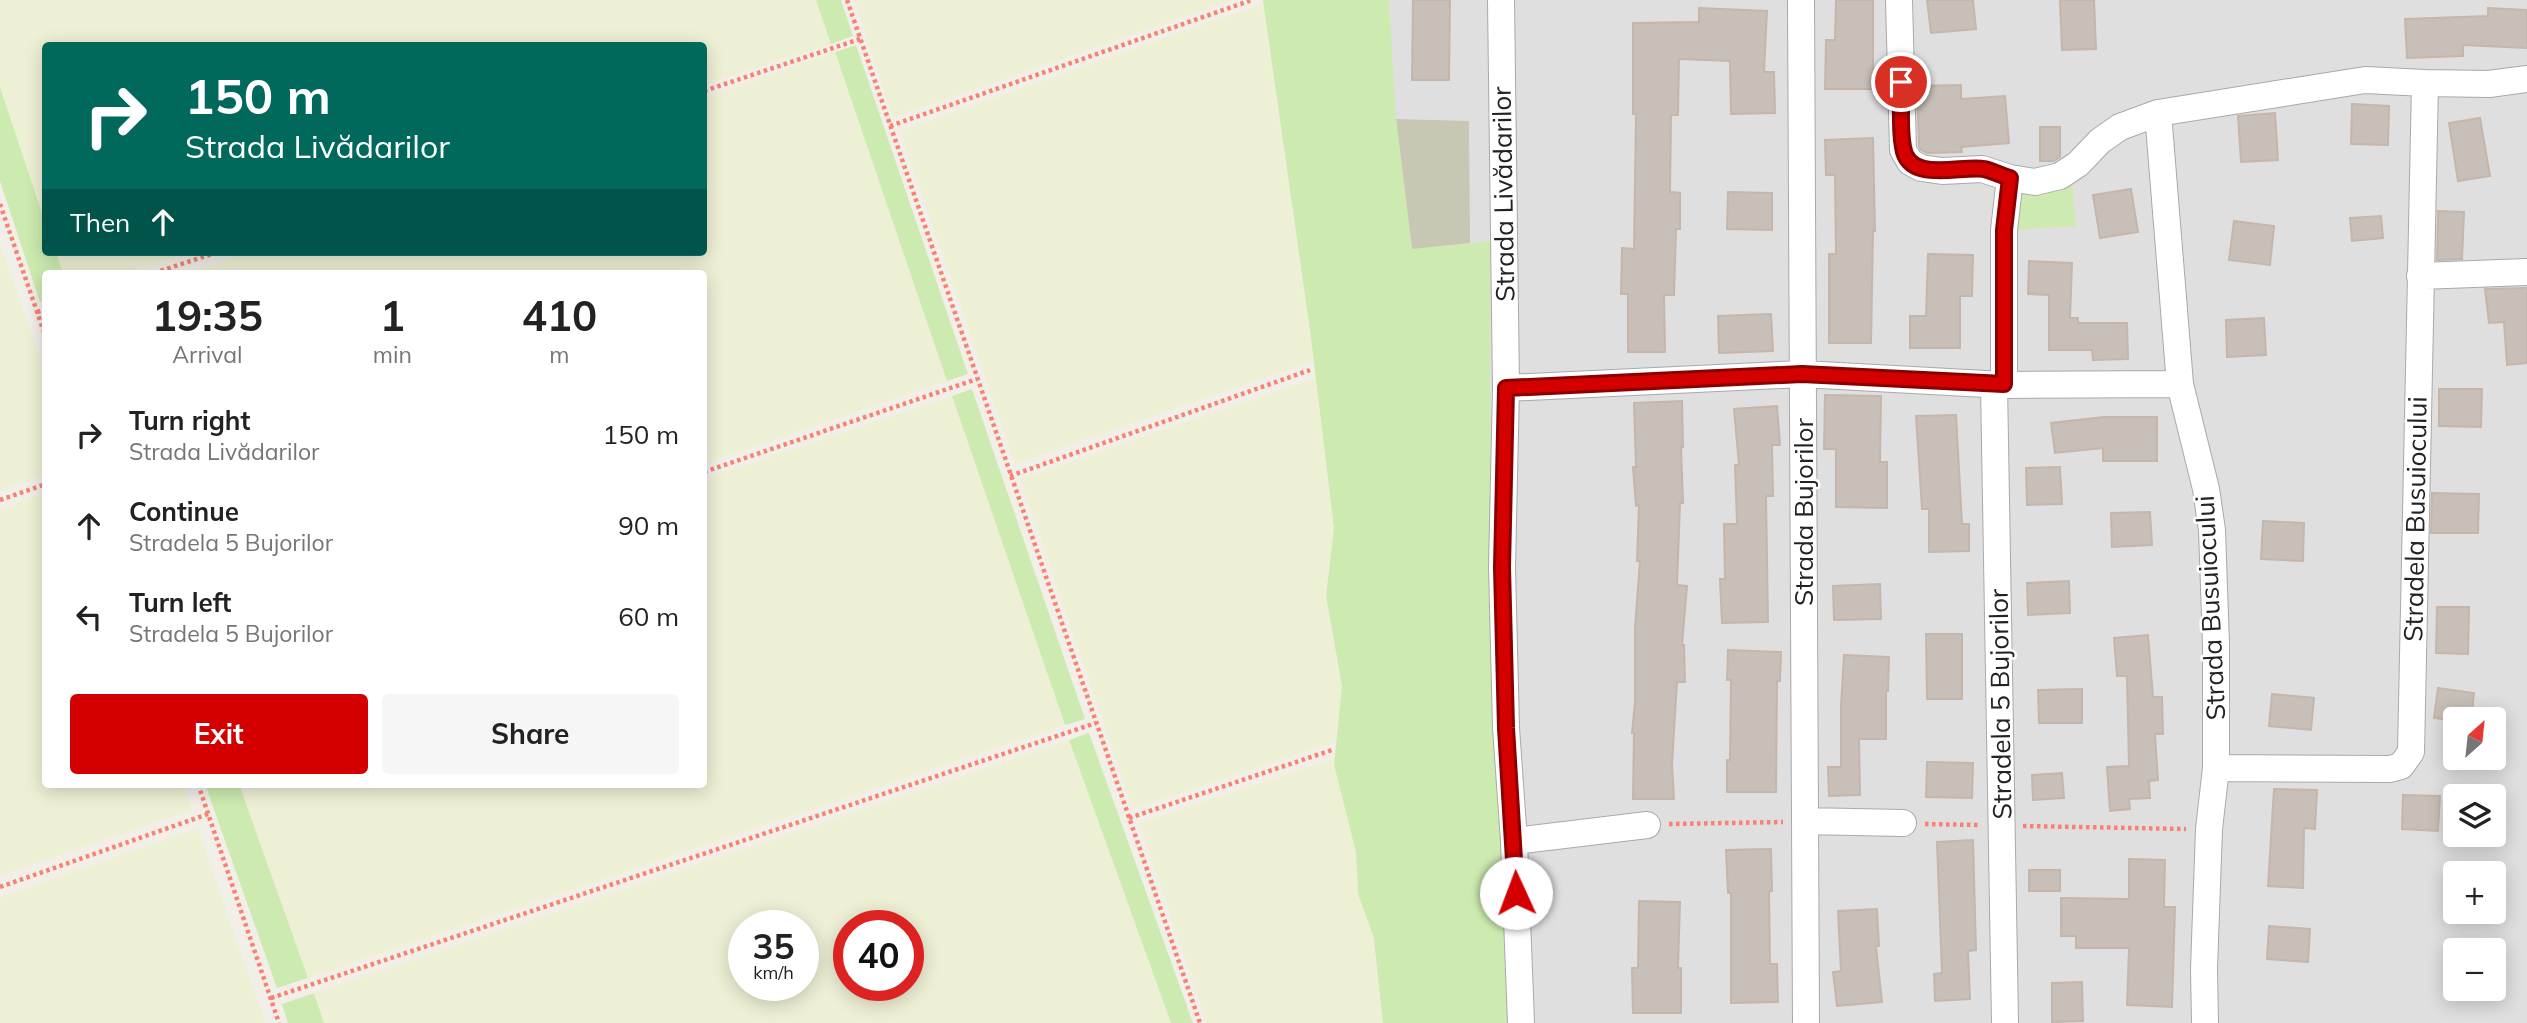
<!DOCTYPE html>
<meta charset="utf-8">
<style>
:root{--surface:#fff;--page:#f6f6f6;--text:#222;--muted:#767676;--accent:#d40000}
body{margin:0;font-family:Mulish,sans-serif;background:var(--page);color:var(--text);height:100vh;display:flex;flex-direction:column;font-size:26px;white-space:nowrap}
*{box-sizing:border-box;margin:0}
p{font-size:23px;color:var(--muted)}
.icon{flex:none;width:38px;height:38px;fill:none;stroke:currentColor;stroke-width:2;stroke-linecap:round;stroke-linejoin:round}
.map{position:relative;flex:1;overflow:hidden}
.drawer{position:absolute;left:42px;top:270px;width:665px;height:518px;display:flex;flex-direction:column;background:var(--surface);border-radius:7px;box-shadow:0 4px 18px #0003}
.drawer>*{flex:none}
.top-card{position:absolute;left:42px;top:42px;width:665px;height:214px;border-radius:7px;box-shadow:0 4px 18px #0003;background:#00695c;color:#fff;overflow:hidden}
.needle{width:46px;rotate:27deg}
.buttons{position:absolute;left:2443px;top:707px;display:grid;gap:14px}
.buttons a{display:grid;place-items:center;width:63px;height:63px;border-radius:7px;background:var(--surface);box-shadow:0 4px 18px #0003;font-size:35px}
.speed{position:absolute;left:728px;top:910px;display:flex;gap:14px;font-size:35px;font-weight:700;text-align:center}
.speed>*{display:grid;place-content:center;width:91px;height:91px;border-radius:50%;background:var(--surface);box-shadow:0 4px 18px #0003;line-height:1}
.speed small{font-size:18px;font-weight:400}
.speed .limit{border:10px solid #d22;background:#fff;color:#111}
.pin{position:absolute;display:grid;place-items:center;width:60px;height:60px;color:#fff;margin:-30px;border:4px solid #fff;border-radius:50%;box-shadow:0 2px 7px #0007}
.me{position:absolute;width:77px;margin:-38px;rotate:358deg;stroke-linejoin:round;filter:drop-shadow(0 0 5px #0008)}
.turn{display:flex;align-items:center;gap:24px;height:147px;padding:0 28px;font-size:32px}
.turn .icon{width:91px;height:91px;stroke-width:2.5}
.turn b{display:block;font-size:49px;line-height:60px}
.then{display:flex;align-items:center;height:66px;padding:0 28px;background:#0003;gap:14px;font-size:26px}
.eta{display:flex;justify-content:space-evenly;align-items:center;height:119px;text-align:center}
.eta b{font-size:42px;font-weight:700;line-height:49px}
.cta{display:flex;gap:14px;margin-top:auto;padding:14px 28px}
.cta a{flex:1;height:80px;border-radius:7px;background:var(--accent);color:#fff;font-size:28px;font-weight:700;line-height:80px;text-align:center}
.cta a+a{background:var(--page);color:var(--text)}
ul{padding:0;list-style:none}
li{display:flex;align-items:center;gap:21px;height:91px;padding:0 28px}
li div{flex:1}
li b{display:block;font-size:26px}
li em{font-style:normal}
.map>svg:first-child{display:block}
</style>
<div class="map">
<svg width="2527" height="1023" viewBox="0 0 2527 1023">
<rect width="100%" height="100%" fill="#f2efe9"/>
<path fill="#e0dfdf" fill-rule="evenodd" d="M 1263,0 L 2527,0 L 2527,1023 L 1383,1023 L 1342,686 L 1334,528 L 1311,337 ZM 2455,719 L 2494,719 L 2494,758 L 2455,758 ZM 2455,796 L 2494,796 L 2494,835 L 2455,835 ZM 2455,873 L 2494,873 L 2494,912 L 2455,912 ZM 2455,950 L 2494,950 L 2494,989 L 2455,989 Z"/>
<path fill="#c7c7b4" d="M 1396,119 L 1469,121 L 1470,243 L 1412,250 Z"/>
<path fill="#eef0d5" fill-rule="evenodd" d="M 0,0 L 816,0 L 831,44 L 704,85 L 704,46 L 46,46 L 45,222 L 0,87 Z
M 854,0 L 1233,0 L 893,118 Z
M 1263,3 L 1314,361 L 1015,464 L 900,131 Z
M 835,52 L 947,381 L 704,464 L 704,273 L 185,273 L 247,252 L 704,252 L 704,97 Z
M 0,243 L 46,375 L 45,475 L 0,491 Z
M 56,252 L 192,252 L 128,273 L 63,273 Z
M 1316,377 L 1334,528 L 1326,596 L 1342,686 L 1336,742 L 1133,809 L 1020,479 Z
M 952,396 L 1065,725 L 308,978 L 239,784 L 704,784 L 704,479 Z
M 45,493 L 46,784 L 183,784 L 192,810 L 0,876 L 0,509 Z
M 1069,740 L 1171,1023 L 324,1023 L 314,993 ZM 744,926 L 803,926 L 803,985 L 744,985 ZM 849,926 L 908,926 L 908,985 L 849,985 Z
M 1335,758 L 1334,765 L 1356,852 L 1358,894 L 1374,938 L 1383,1023 L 1207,1023 L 1139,823 Z
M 198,828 L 265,1023 L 0,1023 L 0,897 Z"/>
<path fill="#cdebb0" d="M 816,0 L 841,0 L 853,36 L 831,44 Z
M 1263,0 L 1389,0 L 1396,119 L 1412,249 L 1490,241 L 1490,579 L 1509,1023 L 1383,1023 L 1374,938 L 1358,894 L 1356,852 L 1334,765 L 1342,686 L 1326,596 L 1334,528 L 1311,337 Z
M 856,45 L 968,374 L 947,381 L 835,52 Z
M 0,87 L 45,222 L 46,252 L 56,252 L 63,273 L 46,273 L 45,300 L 40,302 L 0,181 Z
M 2072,185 L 2076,226 L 2014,230 C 2014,221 2013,209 2015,201 C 2021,182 2056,186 2072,185 Z
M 972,389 L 1085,719 L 1065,725 L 952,396 Z
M 1089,733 L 1193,1023 L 1171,1023 L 1069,740 Z
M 205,784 L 239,784 L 308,978 L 277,988 Z
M 314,993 L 324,1023 L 288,1023 L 282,1004 Z"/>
<path fill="#c7bfb8" stroke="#c4b6ab" stroke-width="2" d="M 1413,0 L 1450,0 L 1449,80 L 1412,80 Z
M 1836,0 L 1873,0 L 1873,89 L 1825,89 L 1826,40 L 1835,40 Z
M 1927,0 L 1973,0 L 1976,29 L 1931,33 Z
M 2060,0 L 2094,0 L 2096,49 L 2062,50 Z
M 1699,8 L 1767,11 L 1764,72 L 1774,72 L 1775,113 L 1731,114 L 1730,61 L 1679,59 L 1678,115 L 1671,115 L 1670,192 L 1680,193 L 1680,229 L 1676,229 L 1674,295 L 1664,295 L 1665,352 L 1628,352 L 1628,294 L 1621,294 L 1622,248 L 1634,249 L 1636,114 L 1633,114 L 1633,23 L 1699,22 Z
M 2488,8 L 2527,10 L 2527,48 L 2463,45 L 2463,56 L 2407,58 L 2405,19 L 2488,16 Z
M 1961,85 L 1961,99 L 2005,96 L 2009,143 L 1961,147 L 1962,152 L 1927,153 L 1921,150 L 1919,146 L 1917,86 Z
M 2352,104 L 2389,106 L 2388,145 L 2351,144 Z
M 2275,113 L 2278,160 L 2241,162 L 2238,116 Z
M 2480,118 L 2490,176 L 2458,181 L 2449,123 Z
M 2040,127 L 2060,127 L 2060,157 L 2054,161 L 2040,161 Z
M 1873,138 L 1875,231 L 1873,231 L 1871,343 L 1829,343 L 1829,254 L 1836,254 L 1835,175 L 1826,175 L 1825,140 Z
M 2131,189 L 2138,232 L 2100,238 L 2093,195 Z
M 1728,192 L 1772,193 L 1772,230 L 1727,229 Z
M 2438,211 L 2464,212 L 2462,259 L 2437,260 Z
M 2381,216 L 2383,238 L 2352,241 L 2350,218 Z
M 2234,221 L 2274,226 L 2270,265 L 2229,260 Z
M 1928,254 L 1973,255 L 1972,296 L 1960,296 L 1960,348 L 1910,348 L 1910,316 L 1926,316 Z
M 2029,261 L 2072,263 L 2070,318 L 2078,318 L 2078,323 L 2127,323 L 2128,359 L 2093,360 L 2092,350 L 2049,350 L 2049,295 L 2028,294 Z
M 2527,288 L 2527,363 L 2507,365 L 2504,322 L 2489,323 L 2485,289 Z
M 1771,314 L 1773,351 L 1719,353 L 1718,316 Z
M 2264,318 L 2266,355 L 2227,357 L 2226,320 Z
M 2439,389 L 2482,389 L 2481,427 L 2439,426 Z
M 1825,395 L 1881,396 L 1880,462 L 1887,462 L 1887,508 L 1836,507 L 1836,449 L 1824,449 Z
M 1682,401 L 1683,447 L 1681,447 L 1683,503 L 1680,503 L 1677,585 L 1687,586 L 1682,645 L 1684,645 L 1685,682 L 1677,682 L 1672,764 L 1674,799 L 1633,799 L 1634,733 L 1632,733 L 1635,702 L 1635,628 L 1640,561 L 1637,561 L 1639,505 L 1636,506 L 1633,467 L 1636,467 L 1634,403 Z
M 1777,406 L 1780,445 L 1772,445 L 1773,496 L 1766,496 L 1768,622 L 1722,623 L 1720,579 L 1725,579 L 1724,524 L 1737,524 L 1735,465 L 1739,465 L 1734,409 Z
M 1956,415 L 1962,524 L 1969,524 L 1969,551 L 1929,552 L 1929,509 L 1922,509 L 1916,416 Z
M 2104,417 L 2157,417 L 2157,461 L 2103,461 L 2103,448 L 2055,453 L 2051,423 Z
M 2060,467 L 2062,504 L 2027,505 L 2026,468 Z
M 2432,493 L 2479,494 L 2478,533 L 2431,533 Z
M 2150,512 L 2152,545 L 2112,547 L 2111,513 Z
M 2263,521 L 2304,523 L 2303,561 L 2261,559 Z
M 2069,581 L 2070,613 L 2028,615 L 2027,583 Z
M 1880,584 L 1881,619 L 1834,620 L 1833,586 Z
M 2437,607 L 2469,607 L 2468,654 L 2436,653 Z
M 1926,634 L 1962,634 L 1962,699 L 1927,699 Z
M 2148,635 L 2153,697 L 2162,697 L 2163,734 L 2155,734 L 2158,780 L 2149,781 L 2150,798 L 2129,799 L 2130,809 L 2110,811 L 2107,767 L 2129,766 L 2127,676 L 2117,676 L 2114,638 Z
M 1728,650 L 1781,652 L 1780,681 L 1777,681 L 1776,792 L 1727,792 L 1727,760 L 1730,760 L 1731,680 L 1727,680 Z
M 1844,655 L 1889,657 L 1888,691 L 1886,691 L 1886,739 L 1859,739 L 1860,795 L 1829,796 L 1828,767 L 1841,767 L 1841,706 Z
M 2438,688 L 2474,693 L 2471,719 L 2455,721 L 2434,718 Z
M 2082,689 L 2082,723 L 2039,723 L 2038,690 Z
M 2272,694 L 2314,698 L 2311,730 L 2269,726 Z
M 1927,762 L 1973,763 L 1972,798 L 1926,797 Z
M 2062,773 L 2064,798 L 2033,800 L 2032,775 Z
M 2274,789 L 2317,790 L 2315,829 L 2304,828 L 2303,888 L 2268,886 Z
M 2403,795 L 2440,796 L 2438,831 L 2402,829 Z
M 1973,840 L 1976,950 L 1968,951 L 1970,999 L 1935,1001 L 1934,974 L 1942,973 L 1937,842 Z
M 1771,849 L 1772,891 L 1769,892 L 1770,964 L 1777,964 L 1778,1002 L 1731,1003 L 1731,893 L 1728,893 L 1726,850 Z
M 2129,859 L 2165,860 L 2164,907 L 2175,907 L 2172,1007 L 2127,1005 L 2129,948 L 2076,948 L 2076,936 L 2061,936 L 2061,898 L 2129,899 Z
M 2029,870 L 2060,870 L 2060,891 L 2029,891 Z
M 1639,901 L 1680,902 L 1678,968 L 1681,968 L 1681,1013 L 1633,1013 L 1632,968 L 1638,968 Z
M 1877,909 L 1879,946 L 1876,946 L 1882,1002 L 1837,1006 L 1833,972 L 1841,971 L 1838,911 Z
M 2269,926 L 2310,929 L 2308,962 L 2267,959 Z
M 2082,982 L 2083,1021 L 2052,1022 L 2052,983 Z"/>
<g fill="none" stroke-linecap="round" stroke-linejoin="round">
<defs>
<path id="minor" d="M 1501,0 L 1506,388 L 1502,567 L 1506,728 L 1514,841 L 1521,1023
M 1801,0 L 1806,1023
M 1899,0 L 1903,150 L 1910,162 L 1921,168 L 1942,171 L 1982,169 L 2010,178 L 2035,182 L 2060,176 L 2078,164 L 2100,141 L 2120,127 L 2158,113 L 2365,80 L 2425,83 L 2489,84 L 2527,79
M 2158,113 L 2180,384 L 2206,489 L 2212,530 L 2216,645 L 2216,768 L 2209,829 L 2204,969 L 2205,1023
M 2420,276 L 2527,272
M 1994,384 L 2005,1023
M 2004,385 L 2004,230 L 2010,178
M 1506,388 L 1802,374 L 2004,385 L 2180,384
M 2216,768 L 2390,769 L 2401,766 L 2411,752 L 2425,83
M 1805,821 L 1903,823
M 1514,841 L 1647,825"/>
</defs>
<use href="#minor" stroke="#a9a9a9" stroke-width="28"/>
<path stroke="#fa8072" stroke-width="4.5" stroke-dasharray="3.5 3.5" stroke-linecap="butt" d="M 847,0 L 1200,1023
M 704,91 L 860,39
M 890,126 L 1252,0
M 0,204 L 46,338
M 154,273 L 218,252
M 37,312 L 46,309
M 704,472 L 977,379
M 1010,476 L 1310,370
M 0,500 L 46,484
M 198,784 L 279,1023
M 1129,818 L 1332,750
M 1669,824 L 1783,822
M 1925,824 L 1979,825
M 2023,826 L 2186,829
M 0,887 L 208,814
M 271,998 L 1096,723"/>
<use href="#minor" stroke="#fff" stroke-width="26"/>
</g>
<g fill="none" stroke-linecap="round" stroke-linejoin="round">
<defs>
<path id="route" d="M 1516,893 L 1506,728 L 1502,567 L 1506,388 L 1802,374 L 2004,384 L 2004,230 L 2010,178 C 2001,175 1992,171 1984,169 C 1961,165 1908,184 1903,147 C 1899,126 1902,103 1901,82"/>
</defs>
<use href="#route" stroke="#8a0000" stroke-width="18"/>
<use href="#route" stroke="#d40000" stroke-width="12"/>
</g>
<g text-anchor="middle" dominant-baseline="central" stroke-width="5" stroke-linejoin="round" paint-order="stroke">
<g font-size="26" fill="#222" stroke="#fff">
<text transform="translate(1503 194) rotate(-91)">Strada Livădarilor</text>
<text transform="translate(1803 512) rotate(-90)">Strada Bujorilor</text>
<text transform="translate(2415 519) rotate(-89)">Stradela Busuiocului</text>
<text transform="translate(2210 608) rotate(-93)">Strada Busuiocului</text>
<text transform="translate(2000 704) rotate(-91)">Stradela 5 Bujorilor</text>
</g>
</g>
</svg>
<div class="buttons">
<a><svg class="needle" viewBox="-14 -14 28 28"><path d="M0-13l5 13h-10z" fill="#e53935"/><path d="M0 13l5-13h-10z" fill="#767676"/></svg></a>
<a><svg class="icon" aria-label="layers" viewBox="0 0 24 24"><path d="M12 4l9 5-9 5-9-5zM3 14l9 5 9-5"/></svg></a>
<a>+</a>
<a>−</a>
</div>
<div class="speed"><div>35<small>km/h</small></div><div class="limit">40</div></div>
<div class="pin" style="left:1901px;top:82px;background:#d93025"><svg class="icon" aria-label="arrive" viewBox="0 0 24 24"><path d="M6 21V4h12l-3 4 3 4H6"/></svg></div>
<svg class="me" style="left:1516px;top:893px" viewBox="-20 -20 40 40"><circle r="19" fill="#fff"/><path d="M0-13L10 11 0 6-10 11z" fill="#d40000"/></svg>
<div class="top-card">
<div class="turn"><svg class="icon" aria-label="right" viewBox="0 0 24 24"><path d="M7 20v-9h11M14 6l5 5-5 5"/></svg><div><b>150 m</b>Strada Livădarilor</div></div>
<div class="then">Then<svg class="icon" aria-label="ahead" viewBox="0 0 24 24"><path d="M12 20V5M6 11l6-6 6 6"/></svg></div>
</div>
<section class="drawer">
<div class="eta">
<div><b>19:35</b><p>Arrival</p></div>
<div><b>1</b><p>min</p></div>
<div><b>410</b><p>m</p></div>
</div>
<ul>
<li><svg class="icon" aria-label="right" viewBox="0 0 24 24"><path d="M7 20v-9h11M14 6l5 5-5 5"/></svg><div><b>Turn right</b><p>Strada Livădarilor</p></div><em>150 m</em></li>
<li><svg class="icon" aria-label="ahead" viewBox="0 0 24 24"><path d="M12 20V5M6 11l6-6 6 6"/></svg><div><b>Continue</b><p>Stradela 5 Bujorilor</p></div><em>90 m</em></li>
<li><svg class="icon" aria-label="left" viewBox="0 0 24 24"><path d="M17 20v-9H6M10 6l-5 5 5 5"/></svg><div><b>Turn left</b><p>Stradela 5 Bujorilor</p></div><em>60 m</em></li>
</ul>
<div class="cta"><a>Exit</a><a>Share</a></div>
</section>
</div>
